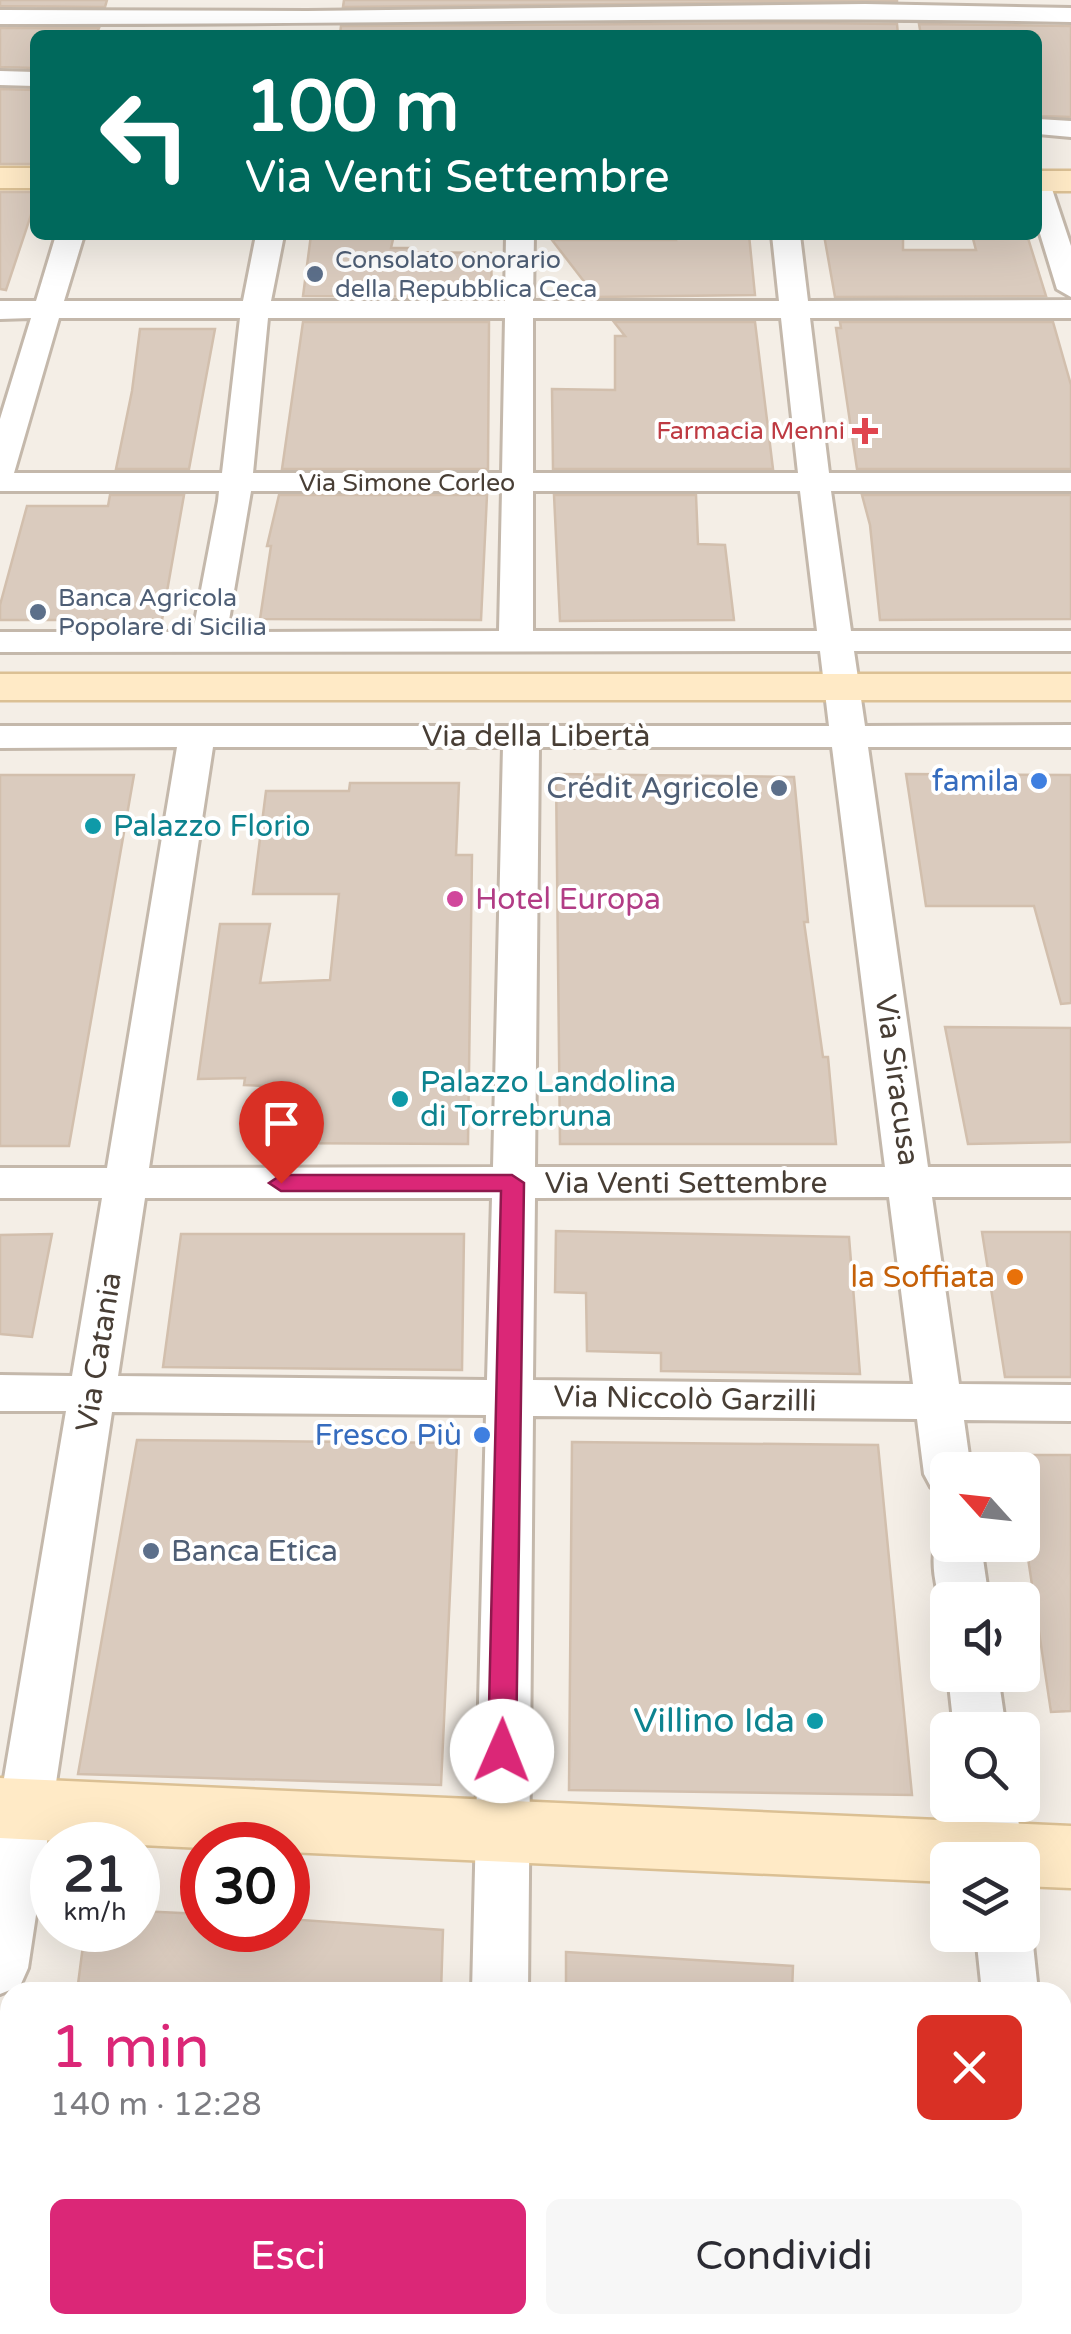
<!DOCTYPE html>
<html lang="it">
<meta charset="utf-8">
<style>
:root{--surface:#fff;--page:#f7f7f7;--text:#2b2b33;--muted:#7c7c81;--accent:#db2777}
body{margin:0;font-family:"Varela Round",sans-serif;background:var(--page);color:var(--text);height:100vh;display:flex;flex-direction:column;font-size:38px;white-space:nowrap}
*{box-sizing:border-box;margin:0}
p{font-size:32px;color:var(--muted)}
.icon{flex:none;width:55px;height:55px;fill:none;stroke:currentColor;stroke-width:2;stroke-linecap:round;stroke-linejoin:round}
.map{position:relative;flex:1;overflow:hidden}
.sheet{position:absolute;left:0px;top:1982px;width:1072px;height:352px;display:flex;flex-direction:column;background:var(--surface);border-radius:30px 30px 0 0;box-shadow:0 10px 40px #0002}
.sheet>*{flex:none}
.banner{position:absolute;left:30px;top:30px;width:1012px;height:210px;border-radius:15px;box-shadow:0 10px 40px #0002;background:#00695c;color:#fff;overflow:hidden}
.needle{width:65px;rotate:297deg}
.fabs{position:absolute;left:930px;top:1452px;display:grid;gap:20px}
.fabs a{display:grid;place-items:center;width:110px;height:110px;border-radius:15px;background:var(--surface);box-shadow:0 10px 40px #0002;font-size:50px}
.speed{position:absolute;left:30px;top:1822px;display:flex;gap:20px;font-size:50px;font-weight:700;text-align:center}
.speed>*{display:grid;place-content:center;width:130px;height:130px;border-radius:50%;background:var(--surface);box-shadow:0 10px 40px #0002;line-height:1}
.speed small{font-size:25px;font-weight:400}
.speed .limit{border:15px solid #d22;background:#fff;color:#111}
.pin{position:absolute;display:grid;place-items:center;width:85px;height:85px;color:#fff;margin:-102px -42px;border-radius:50% 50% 50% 0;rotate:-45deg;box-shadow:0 0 10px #0007}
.pin .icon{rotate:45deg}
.me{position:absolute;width:110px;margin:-55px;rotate:1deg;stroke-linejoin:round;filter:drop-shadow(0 0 8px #0008)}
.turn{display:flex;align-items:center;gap:35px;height:210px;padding:0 50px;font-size:45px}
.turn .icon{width:130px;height:130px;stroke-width:2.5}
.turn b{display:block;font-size:70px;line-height:85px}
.round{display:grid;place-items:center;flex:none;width:105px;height:105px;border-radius:15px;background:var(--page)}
.summary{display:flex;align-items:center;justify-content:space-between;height:170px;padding:0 50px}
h1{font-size:60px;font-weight:600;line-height:75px;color:var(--accent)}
.primary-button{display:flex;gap:20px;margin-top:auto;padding:20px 50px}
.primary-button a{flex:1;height:115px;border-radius:15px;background:var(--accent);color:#fff;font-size:40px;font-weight:600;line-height:115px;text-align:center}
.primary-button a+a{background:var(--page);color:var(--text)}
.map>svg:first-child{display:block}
</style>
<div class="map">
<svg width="1071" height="2334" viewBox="0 0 1071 2334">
<rect width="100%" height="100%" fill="#f4eee6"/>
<path fill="#dacbbe" stroke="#d2bfad" stroke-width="2.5" d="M 0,0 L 107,0 L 105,7 L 0,6 Z
M 344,0 L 897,0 L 897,1 L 343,7 Z
M 803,23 L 897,24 L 898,35 L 340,35 L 341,26 Z
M 919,24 L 1071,26 L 1071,117 L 1038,116 L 1038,35 L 921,35 Z
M 0,28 L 99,28 L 96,35 L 35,35 L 35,68 L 0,67 Z
M 0,89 L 35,90 L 35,164 L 0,164 Z
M 0,192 L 35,192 L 35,203 L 6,290 L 0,289 Z
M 311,235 L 394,235 L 391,248 L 410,248 L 410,252 L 491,253 L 492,297 L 303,296 Z
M 675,235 L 749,235 L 755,295 L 596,297 L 552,240 L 676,240 Z
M 824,235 L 903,235 L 903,250 L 976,250 L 972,235 L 1027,235 L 1046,296 L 835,297 Z
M 303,322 L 489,322 L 488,469 L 282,469 Z
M 614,322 L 755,322 L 773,469 L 553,469 L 552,389 L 615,390 L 615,336 L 625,336 Z
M 840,322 L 1053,322 L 1071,385 L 1071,469 L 857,469 L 836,328 L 841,328 Z
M 140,329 L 215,329 L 189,469 L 116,469 L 132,391 Z
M 110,495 L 184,495 L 162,620 L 0,620 L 0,605 L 27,506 L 108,506 Z
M 279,495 L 487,495 L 481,620 L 260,619 L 271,546 L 267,546 Z
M 554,495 L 696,495 L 698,544 L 725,545 L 734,620 L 560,621 Z
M 862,495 L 1071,495 L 1071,619 L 880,620 L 870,525 Z
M 556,774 L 794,777 L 808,922 L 804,922 L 823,1057 L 828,1057 L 836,1144 L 560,1144 Z
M 906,774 L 1071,775 L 1071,1003 L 1061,1004 L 1034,906 L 926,906 Z
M 0,775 L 134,775 L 69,1146 L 0,1146 Z
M 350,783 L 459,783 L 456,855 L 472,855 L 468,1144 L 260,1143 L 265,1086 L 244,1085 L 245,1078 L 198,1079 L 220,924 L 270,924 L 260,983 L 330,980 L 339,894 L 253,894 L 266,791 L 349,791 Z
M 945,1027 L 1071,1028 L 1071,1142 L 968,1144 Z
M 556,1231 L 849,1237 L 860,1374 L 661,1371 L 661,1353 L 587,1351 L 586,1293 L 555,1292 Z
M 982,1232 L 1071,1232 L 1071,1377 L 1005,1377 Z
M 52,1234 L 32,1337 L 0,1334 L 0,1235 Z
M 181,1234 L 464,1234 L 462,1370 L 163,1367 Z
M 137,1440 L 457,1443 L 441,1785 L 78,1774 Z
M 572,1442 L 878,1445 L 912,1795 L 569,1790 Z
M 1015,1455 L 1071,1455 L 1071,1711 L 1051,1712 L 1022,1518 L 1022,1470 L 1017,1470 Z
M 138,1911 L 202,1914 L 202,1930 L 288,1930 L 288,1919 L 443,1930 L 441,1992 L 77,1992 L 85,1930 L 138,1930 Z
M 566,1952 L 793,1966 L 792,1992 L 566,1992 Z"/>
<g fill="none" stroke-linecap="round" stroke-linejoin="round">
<defs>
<path id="street" d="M 865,4 L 1071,8 L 1071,22 C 714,15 357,25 0,24 L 0,10 L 307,11 Z
M 0,71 L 35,72 L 35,86 L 0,85 Z
M 1038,119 L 1071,121 L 1071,137 L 1038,134 Z
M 1038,178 L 1051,186 L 1071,246 L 1071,297 L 1057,289 L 1038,227 Z
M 56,235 L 84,235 L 64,301 L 243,301 L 256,235 L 284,235 L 271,301 L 505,301 L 506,235 L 534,235 L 533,301 L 779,301 L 772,235 L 800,235 L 808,301 L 1071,300 L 1071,318 L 810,318 L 829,473 L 1071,473 L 1071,491 L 831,491 L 851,631 L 1071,631 L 1071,651 L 854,651 L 865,726 L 1071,725 L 1071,747 L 868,747 L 928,1167 L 1071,1167 L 1071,1197 L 932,1197 L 959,1384 L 1071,1385 L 1071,1421 L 964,1420 L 971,1470 L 948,1470 L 948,1493 L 931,1487 L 924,1474 L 917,1419 L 533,1416 L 528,1992 L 472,1992 L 486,1415 L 112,1412 L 28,1968 L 20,1986 L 0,1994 L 0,1802 L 66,1411 L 0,1411 L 0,1375 L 72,1376 L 102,1198 L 0,1198 L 0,1168 L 107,1168 L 177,747 L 0,748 L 0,726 L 829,726 L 820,651 L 0,652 L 0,632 L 193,632 L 218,501 L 219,491 L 0,491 L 0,419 L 31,318 L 0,319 L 0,301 L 36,301 ZM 59,318 L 240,318 L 222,473 L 14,473 ZM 268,318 L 505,318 L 502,473 L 253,473 ZM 533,318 L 781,318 L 798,473 L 533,473 ZM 251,491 L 502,491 L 499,631 L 227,632 ZM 533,491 L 800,491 L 817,631 L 533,631 ZM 213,747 L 503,747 L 493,1167 L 149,1168 ZM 539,747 L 832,747 L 885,1167 L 535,1167 ZM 889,1197 L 913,1384 L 533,1380 L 535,1198 ZM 145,1198 L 492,1198 L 487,1380 L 118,1376 Z
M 948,1528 L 948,1545 L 981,1545 L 989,1600 L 948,1600 L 948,1615 C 934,1593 928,1554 940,1531 Z
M 948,1675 L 998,1675 L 1006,1730 L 954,1730 Z
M 964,1805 L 1016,1805 L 1024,1860 L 1022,1863 L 1022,1860 L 970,1860 Z
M 1023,1917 L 1032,1935 L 1038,1992 L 982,1992 L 976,1935 L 1022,1935 Z
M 1062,2301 L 1071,2313 L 1071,2334 L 1015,2334 L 1014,2325 L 1062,2325 Z
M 469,2325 L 531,2325 L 531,2334 L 469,2334 Z"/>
<path id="secondary" d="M 0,168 L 35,168 L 35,188 L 0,188 Z
M 1038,171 L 1071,171 L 1071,191 L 1038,191 Z
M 0,674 L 1071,674 L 1071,700 L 0,700 Z
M 0,1778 L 1071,1826 L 1071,1888 L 1022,1886 L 1022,1860 L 948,1860 L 948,1882 L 288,1852 L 288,1845 L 202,1848 L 0,1838 Z"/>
</defs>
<use href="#street" stroke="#c4b8ab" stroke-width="6"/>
<use href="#secondary" stroke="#dbc094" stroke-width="5"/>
<use href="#street" fill="#fff" fill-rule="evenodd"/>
<use href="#secondary" fill="#ffeac6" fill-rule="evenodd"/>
</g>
<path fill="#db2777" stroke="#8e194d" stroke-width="2.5" d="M 281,1175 L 512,1175 L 524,1183 L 516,1751 L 512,1760 L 502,1763 L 492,1760 L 488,1751 L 501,1191 L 281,1191 L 269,1183 Z"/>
<g fill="#5c6f8a" stroke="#fff" stroke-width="4">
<circle cx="315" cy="274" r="10"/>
<circle cx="38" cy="612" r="10"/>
<circle cx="779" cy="788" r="10"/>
<circle cx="151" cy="1551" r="10"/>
</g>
<path fill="#e0444e" stroke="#fff" stroke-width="4" d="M860 416h10v10h10v10h-10v10h-10v-10h-10v-10h10z"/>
<g fill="#3f7fe0" stroke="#fff" stroke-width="4">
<circle cx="1039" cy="781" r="10"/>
<circle cx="482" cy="1435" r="10"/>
</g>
<g fill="#0f9aa8" stroke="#fff" stroke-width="4">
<circle cx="93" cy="826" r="10"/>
<circle cx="400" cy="1099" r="10"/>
<circle cx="815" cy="1721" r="10"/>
</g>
<circle fill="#d1479c" stroke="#fff" stroke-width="4" cx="455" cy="899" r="10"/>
<circle fill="#e8710a" stroke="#fff" stroke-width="4" cx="1015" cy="1277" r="10"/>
<g text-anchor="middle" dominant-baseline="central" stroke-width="8" stroke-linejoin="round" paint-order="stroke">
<g font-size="25" fill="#4e5e75" stroke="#fff" text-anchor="start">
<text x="335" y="260">Consolato onorario<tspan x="335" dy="29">della Repubblica Ceca</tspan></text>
<text x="58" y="598">Banca Agricola<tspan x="58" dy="29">Popolare di Sicilia</tspan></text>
</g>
<g font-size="25" fill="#be3a42" stroke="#fff" text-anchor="end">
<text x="845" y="431">Farmacia Menni</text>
</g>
<g font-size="25" fill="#483e35" stroke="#fff">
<text x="407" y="483">Via Simone Corleo</text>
</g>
<g font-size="30" fill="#483e35" stroke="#fff">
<text x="536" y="736">Via della Libertà</text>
<text transform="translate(897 1080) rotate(82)">Via Siracusa</text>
<text x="686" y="1183">Via Venti Settembre</text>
<text transform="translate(99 1352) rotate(-81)">Via Catania</text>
<text transform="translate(685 1399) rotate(1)">Via Niccolò Garzilli</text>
</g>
<g font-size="30" fill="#366cbe" stroke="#fff" text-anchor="end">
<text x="1019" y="781">famila</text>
<text x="462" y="1435">Fresco Più</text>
</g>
<g font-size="30" fill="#4e5e75" stroke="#fff" text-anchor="end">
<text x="759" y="788">Crédit Agricole</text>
<text x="171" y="1551" text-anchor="start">Banca Etica</text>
</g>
<g font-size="30" fill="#0d838f" stroke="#fff" text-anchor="start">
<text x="113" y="826">Palazzo Florio</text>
<text x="420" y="1082">Palazzo Landolina<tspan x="420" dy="34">di Torrebruna</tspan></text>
</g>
<g font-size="30" fill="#b23c85" stroke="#fff" text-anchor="start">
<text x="475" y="899">Hotel Europa</text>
</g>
<g font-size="30" fill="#c56008" stroke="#fff" text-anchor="end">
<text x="995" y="1277">la Soffiata</text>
</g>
<g font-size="35" fill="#0d838f" stroke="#fff" text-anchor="end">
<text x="795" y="1721">Villino Ida</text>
</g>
</g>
</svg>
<div class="fabs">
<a><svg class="needle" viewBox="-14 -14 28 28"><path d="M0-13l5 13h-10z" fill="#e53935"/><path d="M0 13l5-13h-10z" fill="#7c7c81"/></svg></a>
<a><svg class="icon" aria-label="sound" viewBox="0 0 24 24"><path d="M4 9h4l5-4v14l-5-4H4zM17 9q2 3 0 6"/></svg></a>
<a><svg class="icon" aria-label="search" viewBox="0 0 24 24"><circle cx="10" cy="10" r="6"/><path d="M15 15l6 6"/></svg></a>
<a><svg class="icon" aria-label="layers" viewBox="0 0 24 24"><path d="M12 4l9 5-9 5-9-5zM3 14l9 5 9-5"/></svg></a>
</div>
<div class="speed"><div>21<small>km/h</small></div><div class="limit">30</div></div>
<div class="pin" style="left:281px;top:1183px;background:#d93025"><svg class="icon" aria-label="arrive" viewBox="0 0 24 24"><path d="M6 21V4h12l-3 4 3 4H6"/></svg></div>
<svg class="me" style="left:502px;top:1751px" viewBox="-20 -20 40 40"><circle r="19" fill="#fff"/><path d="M0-13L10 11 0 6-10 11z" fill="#db2777"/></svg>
<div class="banner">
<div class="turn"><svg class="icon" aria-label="left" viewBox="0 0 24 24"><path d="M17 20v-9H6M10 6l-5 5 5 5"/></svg><div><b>100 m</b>Via Venti Settembre</div></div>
</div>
<section class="sheet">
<div class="summary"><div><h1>1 min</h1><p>140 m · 12:28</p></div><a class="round" style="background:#d93025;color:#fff"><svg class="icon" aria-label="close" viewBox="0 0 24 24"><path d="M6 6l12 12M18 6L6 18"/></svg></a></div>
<div class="primary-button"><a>Esci</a><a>Condividi</a></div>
</section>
</div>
